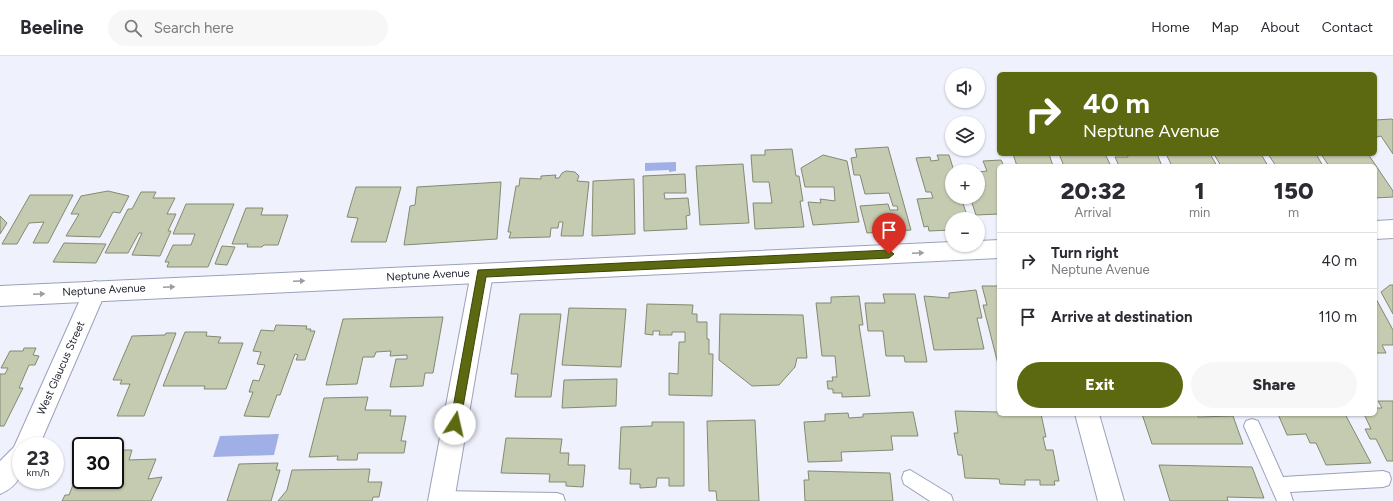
<!DOCTYPE html>
<meta charset="utf-8">
<style>
:root{--surface:#fff;--page:#f7f7f7;--text:#2b2b33;--muted:#7c7c81;--line:#e1e1e2;--accent:#5d6910}
body{margin:0;font-family:Figtree,sans-serif;background:var(--page);color:var(--text);height:100vh;display:flex;flex-direction:column;font-size:15px;white-space:nowrap}
*{box-sizing:border-box;margin:0}
p{font-size:13px;color:var(--muted)}
.icon{flex:none;width:22px;height:22px;fill:none;stroke:currentColor;stroke-width:2;stroke-linecap:round;stroke-linejoin:round}
.map{position:relative;flex:1;overflow:hidden}
.side{position:absolute;left:997px;top:108px;width:380px;height:252px;display:flex;flex-direction:column;background:var(--surface);border-radius:6px;box-shadow:0 1px 3px #0004}
.side>*{flex:none}
.banner{position:absolute;left:997px;top:16px;width:380px;height:84px;border-radius:6px;box-shadow:0 1px 3px #0004;background:#5d6910;color:#fff;overflow:hidden}
.buttons{position:absolute;left:945px;top:12px;display:grid;gap:8px}
.buttons a{display:grid;place-items:center;width:40px;height:40px;border-radius:50%;background:var(--surface);box-shadow:0 1px 3px #0004;font-size:20px}
.speed{position:absolute;left:12px;top:381px;display:flex;gap:8px;font-size:20px;font-weight:700;text-align:center}
.speed>*{display:grid;place-content:center;width:52px;height:52px;border-radius:50%;background:var(--surface);box-shadow:0 1px 3px #0004;line-height:1}
.speed small{font-size:10px;font-weight:400}
.speed .limit{border:2px solid #111;border-radius:6px;background:#fff;color:#111}
.pin{position:absolute;display:grid;place-items:center;width:34px;height:34px;color:#fff;margin:-41px -17px;border-radius:50% 50% 50% 0;rotate:-45deg;box-shadow:0 0 4px #0007}
.pin .icon{rotate:45deg}
.me{position:absolute;width:44px;margin:-22px;rotate:10deg;stroke-linejoin:round;filter:drop-shadow(0 0 3px #0008)}
.turn{display:flex;align-items:center;gap:14px;height:84px;padding:0 20px;font-size:18px}
.turn .icon{width:52px;height:52px;stroke-width:2.5}
.turn b{display:block;font-size:28px;line-height:34px}
.eta{display:flex;justify-content:space-evenly;align-items:center;height:68px;text-align:center}
.eta b{font-size:24px;font-weight:800;line-height:28px}
.primary-button{display:flex;gap:8px;margin-top:auto;padding:8px 20px}
.primary-button a{flex:1;height:46px;border-radius:24px;background:var(--accent);color:#fff;font-size:16px;font-weight:800;line-height:46px;text-align:center}
.primary-button a+a{background:var(--page);color:var(--text)}
ul{padding:0;list-style:none}
li{display:flex;align-items:center;gap:12px;height:56px;padding:0 20px;border-top:1px solid var(--line)}
li div{flex:1}
li b{display:block;font-size:15px}
li em{font-style:normal}
header{display:flex;align-items:center;gap:24px;box-sizing:border-box;height:56px;padding:0 20px;background:var(--surface);border-bottom:1px solid var(--line)}
header strong{font-size:19px}
nav{display:flex;gap:22px;margin-inline-start:auto;font-size:14px}
.search{width:280px;height:36px;background:var(--page);display:flex;align-items:center;gap:10px;box-sizing:border-box;padding:0 14px;border-radius:22px;color:var(--muted);font-size:15px}
.map>svg:first-child{display:block}
</style>
<header>
<strong>Beeline</strong>
<div class="search"><svg class="icon" aria-label="search" viewBox="0 0 24 24"><circle cx="10" cy="10" r="6"/><path d="M15 15l6 6"/></svg>Search here</div>
<nav><a>Home</a><a>Map</a><a>About</a><a>Contact</a></nav>
</header>
<div class="map">
<svg width="1393" height="445" viewBox="0 0 1393 445">
<rect width="100%" height="100%" fill="#eff2fc"/>
<path fill="#a1afe7" d="M 676,106 L 676,115 L 669,116 L 669,114 L 645,115 L 645,107 Z
M 279,378 L 274,399 L 213,401 L 220,380 Z"/>
<path fill="#c5cbb1" stroke="#848971" d="M 1392,63 L 1393,64 L 1393,98 L 1381,80 L 1377,81 L 1375,78 L 1375,64 Z
M 888,91 L 911,174 L 867,177 L 860,150 L 888,148 L 890,154 L 898,154 L 897,150 L 893,150 L 889,137 L 865,138 L 860,119 L 854,119 L 851,102 L 857,101 L 855,93 Z
M 792,93 L 796,120 L 799,120 L 803,145 L 800,145 L 804,171 L 755,173 L 753,147 L 772,147 L 769,126 L 753,126 L 751,99 L 765,99 L 765,94 Z
M 1013,98 L 1049,98 L 1053,110 L 1017,110 Z
M 1059,98 L 1105,98 L 1111,110 L 1064,110 Z
M 1127,98 L 1157,98 L 1162,110 L 1119,110 L 1115,101 L 1128,101 Z
M 1166,98 L 1210,98 L 1217,110 L 1172,110 Z
M 1214,98 L 1261,98 L 1268,110 L 1221,110 Z
M 1268,98 L 1316,98 L 1323,110 L 1276,110 Z
M 1321,98 L 1368,98 L 1393,135 L 1393,141 L 1375,142 L 1375,110 L 1329,110 Z
M 823,99 L 847,105 L 859,166 L 813,169 L 808,146 L 821,147 L 820,143 L 835,145 L 834,131 L 805,131 L 801,112 Z
M 937,99 L 949,99 L 954,115 L 952,115 L 952,141 L 961,141 L 968,163 L 952,163 L 952,174 L 929,175 L 928,170 L 924,171 L 917,143 L 933,142 L 931,136 L 926,136 L 916,102 L 930,101 L 931,105 L 939,104 Z
M 1001,104 L 1004,110 L 999,110 L 999,158 L 976,159 L 970,141 L 978,141 L 978,116 L 987,115 L 983,105 Z
M 743,108 L 749,167 L 700,169 L 696,110 Z
M 977,112 L 978,115 L 962,115 L 961,113 Z
M 566,115 L 575,116 L 579,120 L 577,125 L 589,126 L 583,180 L 561,180 L 563,166 L 559,166 L 558,172 L 551,172 L 550,181 L 509,182 L 511,176 L 508,176 L 516,130 L 519,130 L 520,122 L 541,123 L 541,120 L 556,119 L 555,122 L 559,122 L 562,117 Z
M 685,118 L 686,137 L 664,137 L 665,143 L 688,142 L 690,159 L 686,160 L 687,173 L 644,175 L 643,120 Z
M 634,123 L 635,178 L 592,180 L 593,125 Z
M 501,126 L 497,183 L 404,189 L 410,150 L 415,149 L 417,131 Z
M 356,131 L 401,131 L 386,186 L 351,186 L 358,162 L 347,161 Z
M 108,135 L 129,140 L 120,157 L 113,156 L 100,181 L 66,180 L 79,158 L 71,158 L 81,140 Z
M 141,136 L 156,136 L 153,142 L 175,142 L 167,158 L 176,158 L 168,175 L 171,175 L 160,200 L 132,199 L 142,177 L 139,177 L 128,197 L 105,197 L 128,153 L 132,153 Z
M 30,139 L 73,139 L 48,187 L 33,187 L 44,166 L 29,167 L 17,188 L 2,188 Z
M 186,148 L 234,148 L 208,211 L 167,211 L 169,206 L 165,206 L 173,189 L 191,189 L 195,178 L 173,178 Z
M 246,152 L 263,152 L 261,159 L 288,159 L 278,189 L 264,189 L 262,191 L 247,191 L 248,188 L 232,188 Z
M 0,160 L 7,167 L 0,178 Z
M 64,187 L 106,188 L 96,207 L 53,206 Z
M 222,190 L 235,191 L 227,209 L 215,208 Z
M 1390,229 L 1393,229 L 1393,258 L 1381,236 Z
M 982,230 L 999,230 L 999,312 L 983,249 L 987,249 Z
M 976,234 L 982,262 L 977,262 L 984,293 L 934,294 L 924,240 L 949,242 L 949,237 Z
M 883,238 L 915,238 L 927,306 L 905,306 L 904,300 L 886,300 L 883,275 L 868,275 L 865,247 L 885,247 Z
M 859,240 L 863,269 L 859,269 L 870,340 L 842,341 L 842,337 L 833,337 L 833,333 L 828,333 L 827,325 L 833,325 L 832,321 L 837,321 L 835,300 L 822,300 L 816,247 L 831,247 L 831,241 Z
M 1375,241 L 1393,274 L 1393,289 L 1382,289 L 1386,297 L 1375,297 Z
M 647,248 L 693,249 L 692,258 L 697,258 L 697,266 L 707,266 L 707,283 L 709,283 L 709,298 L 713,298 L 712,340 L 669,339 L 669,317 L 678,318 L 679,286 L 685,286 L 685,276 L 672,276 L 672,279 L 659,279 L 660,275 L 653,275 L 653,279 L 645,278 Z
M 569,252 L 626,253 L 621,311 L 562,309 Z
M 520,258 L 561,258 L 551,341 L 515,341 L 518,318 L 511,318 Z
M 720,258 L 803,259 L 807,302 L 797,302 L 795,311 L 779,329 L 752,330 L 719,304 Z
M 443,261 L 433,317 L 425,317 L 423,330 L 390,331 L 396,303 L 407,303 L 407,299 L 390,300 L 391,295 L 376,296 L 374,301 L 363,301 L 357,328 L 326,329 L 343,263 Z
M 276,269 L 307,270 L 306,273 L 311,273 L 310,275 L 315,275 L 305,304 L 296,304 L 298,299 L 295,298 L 280,339 L 277,339 L 269,361 L 244,360 L 253,336 L 249,336 L 253,324 L 259,325 L 265,309 L 257,308 L 261,296 L 253,295 L 261,274 L 274,275 Z
M 185,276 L 207,276 L 206,280 L 221,281 L 218,287 L 243,287 L 226,333 L 204,333 L 205,330 L 163,330 Z
M 166,277 L 176,277 L 144,360 L 117,360 L 130,328 L 120,328 L 122,324 L 113,324 L 132,280 L 165,279 Z
M 24,292 L 36,292 L 33,299 L 39,300 L 35,309 L 29,309 L 19,332 L 23,332 L 4,370 L 0,370 L 0,318 L 5,318 L 8,312 L 1,312 L 10,295 L 23,295 Z
M 617,323 L 616,350 L 562,352 L 564,324 Z
M 368,341 L 365,354 L 391,354 L 390,360 L 406,360 L 401,385 L 406,385 L 404,397 L 358,397 L 357,404 L 337,404 L 338,400 L 309,401 L 324,342 Z
M 1378,345 L 1393,345 L 1393,405 L 1387,405 L 1376,383 L 1370,383 L 1365,373 L 1371,373 L 1364,358 L 1375,358 L 1375,349 L 1377,352 L 1382,352 Z
M 955,355 L 999,356 L 999,358 L 1041,358 L 1046,381 L 1043,381 L 1046,394 L 1053,394 L 1059,425 L 1054,425 L 1055,429 L 1040,429 L 1040,424 L 1025,424 L 1025,429 L 1000,428 L 999,423 L 965,422 L 962,399 L 958,399 L 954,377 L 958,377 Z
M 913,356 L 918,380 L 891,380 L 893,394 L 841,396 L 842,405 L 808,406 L 804,366 L 825,365 L 825,358 L 848,357 L 849,362 L 863,361 L 863,358 Z
M 1142,358 L 1197,358 L 1198,361 L 1233,360 L 1243,388 L 1152,388 Z
M 1278,358 L 1345,358 L 1371,407 L 1326,409 L 1316,387 L 1310,387 L 1306,378 L 1287,379 Z
M 755,364 L 759,445 L 717,445 L 716,435 L 709,435 L 707,365 Z
M 652,366 L 684,366 L 684,430 L 669,430 L 669,422 L 657,422 L 656,431 L 640,432 L 640,428 L 630,428 L 631,413 L 619,413 L 621,371 L 652,370 Z
M 506,382 L 562,383 L 560,397 L 569,397 L 568,409 L 585,409 L 583,431 L 566,430 L 566,426 L 549,426 L 550,418 L 501,417 Z
M 115,394 L 132,394 L 129,404 L 156,403 L 148,423 L 162,421 L 151,445 L 62,445 L 65,439 L 69,439 L 75,424 L 81,419 L 81,424 L 115,424 Z
M 278,407 L 276,414 L 280,414 L 271,445 L 227,445 L 239,408 Z
M 1159,409 L 1252,411 L 1264,442 L 1227,441 L 1228,445 L 1170,445 Z
M 370,413 L 368,426 L 382,426 L 379,441 L 373,441 L 372,445 L 278,445 L 287,434 L 292,414 Z
M 808,415 L 890,417 L 893,445 L 805,445 L 804,424 L 809,424 Z"/>
<g fill="none" stroke-linecap="round" stroke-linejoin="round">
<defs>
<path id="service" d="M 1252,363 L 1258,365 L 1283,421 L 1383,415 L 1389,417 L 1391,423 L 1389,429 L 1383,431 L 1290,436 L 1293,445 L 1277,445 L 1244,370 L 1246,365 Z
M 910,414 L 951,439 L 953,445 L 930,445 L 904,428 L 902,422 L 904,416 Z
M 441,435 L 557,437 L 563,439 L 565,445 L 434,445 L 433,443 L 435,437 Z"/>
<path id="minor" d="M 482,208 L 490,210 L 493,217 L 454,445 L 428,445 L 471,217 L 474,210 Z
M 95,225 L 103,228 L 106,235 L 39,390 L 21,390 C 21,413 25,427 0,438 L 0,405 L 14,391 L 87,228 Z
M 1075,358 L 1099,358 L 1124,445 L 1098,445 Z"/>
<path id="tertiary" d="M 1393,164 L 1393,182 L 1375,183 L 1375,165 Z
M 999,184 L 999,202 L 0,250 L 0,230 L 952,186 L 952,189 L 978,189 L 978,185 Z"/>
</defs>
<use href="#service" stroke="#9ba1b9" stroke-width="2"/>
<use href="#minor" stroke="#9ba1b9" stroke-width="2"/>
<use href="#tertiary" stroke="#9ba1b9" stroke-width="2"/>
<use href="#service" fill="#fff" fill-rule="evenodd"/>
<use href="#minor" fill="#fff" fill-rule="evenodd"/>
<use href="#tertiary" fill="#fff" fill-rule="evenodd"/>
</g>
<defs><path id="oneway-solid" d="M-6-.8H1V-3.2L6.5 0L1 3.2V.8H-6Z"/></defs>
<g fill="#9c9da2">
<use href="#oneway-solid" transform="translate(918 197) rotate(-3)"/>
<use href="#oneway-solid" transform="translate(299 225) rotate(-3)"/>
<use href="#oneway-solid" transform="translate(169 231) rotate(-3)"/>
<use href="#oneway-solid" transform="translate(39 238) rotate(-3)"/>
</g>
<path fill="#5d6910" stroke="#3c440a" d="M 889,194 L 894,198 L 889,202 L 486,221 L 460,368 L 458,371 L 455,372 L 451,371 L 450,368 L 478,214 Z"/>
<g text-anchor="middle" dominant-baseline="central" stroke-width="3.5" stroke-linejoin="round" paint-order="stroke">
<g font-size="11" fill="#242630" stroke="#fff">
<text transform="translate(428 219) rotate(-3)">Neptune Avenue</text>
<text transform="translate(104 234) rotate(-3)">Neptune Avenue</text>
<text transform="translate(61 312) rotate(-66)">West Glaucus Street</text>
</g>
</g>
</svg>
<div class="buttons">
<a><svg class="icon" aria-label="sound" viewBox="0 0 24 24"><path d="M4 9h4l5-4v14l-5-4H4zM17 9q2 3 0 6"/></svg></a>
<a><svg class="icon" aria-label="layers" viewBox="0 0 24 24"><path d="M12 4l9 5-9 5-9-5zM3 14l9 5 9-5"/></svg></a>
<a>+</a>
<a>−</a>
</div>
<div class="speed"><div>23<small>km/h</small></div><div class="limit">30</div></div>
<div class="pin" style="left:889px;top:198px;background:#d93025"><svg class="icon" aria-label="arrive" viewBox="0 0 24 24"><path d="M6 21V4h12l-3 4 3 4H6"/></svg></div>
<svg class="me" style="left:455px;top:368px" viewBox="-20 -20 40 40"><circle r="19" fill="#fff"/><path d="M0-13L10 11 0 6-10 11z" fill="#5d6910"/></svg>
<div class="banner">
<div class="turn"><svg class="icon" aria-label="right" viewBox="0 0 24 24"><path d="M7 20v-9h11M14 6l5 5-5 5"/></svg><div><b>40 m</b>Neptune Avenue</div></div>
</div>
<section class="side">
<div class="eta">
<div><b>20:32</b><p>Arrival</p></div>
<div><b>1</b><p>min</p></div>
<div><b>150</b><p>m</p></div>
</div>
<ul>
<li><svg class="icon" aria-label="right" viewBox="0 0 24 24"><path d="M7 20v-9h11M14 6l5 5-5 5"/></svg><div><b>Turn right</b><p>Neptune Avenue</p></div><em>40 m</em></li>
<li><svg class="icon" aria-label="arrive" viewBox="0 0 24 24"><path d="M6 21V4h12l-3 4 3 4H6"/></svg><div><b>Arrive at destination</b></div><em>110 m</em></li>
</ul>
<div class="primary-button"><a>Exit</a><a>Share</a></div>
</section>
</div>
